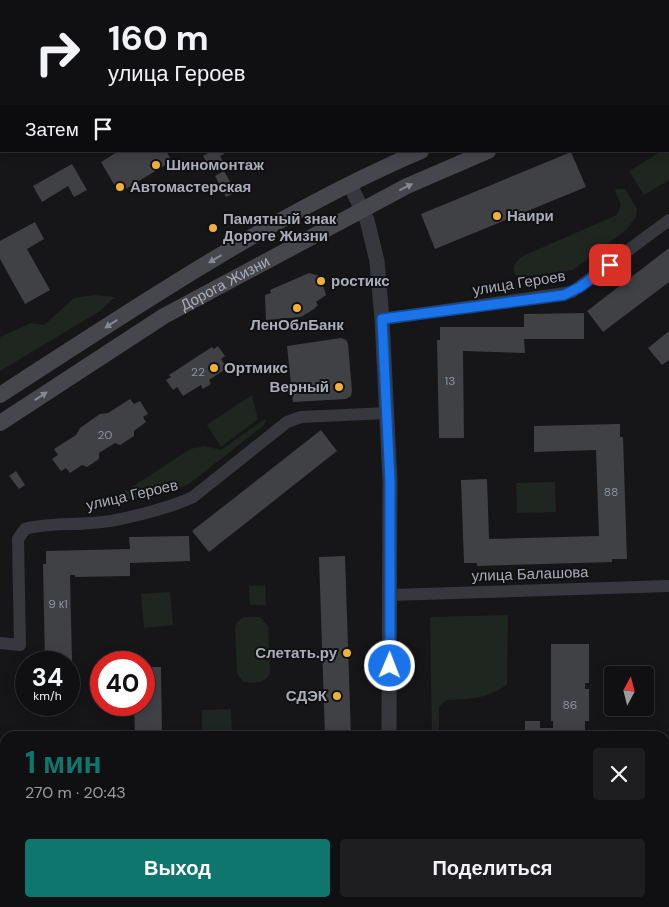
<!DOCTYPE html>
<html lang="ru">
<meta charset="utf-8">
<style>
:root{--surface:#101012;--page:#1e1e20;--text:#f1f3f6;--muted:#9c9d9f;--line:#303032;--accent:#0f766e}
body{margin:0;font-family:"DM Sans",sans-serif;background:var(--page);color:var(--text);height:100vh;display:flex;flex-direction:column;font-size:19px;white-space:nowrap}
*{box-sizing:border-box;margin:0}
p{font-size:16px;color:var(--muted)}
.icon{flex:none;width:28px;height:28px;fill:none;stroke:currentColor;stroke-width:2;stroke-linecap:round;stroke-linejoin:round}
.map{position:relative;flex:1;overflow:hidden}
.sheet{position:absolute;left:0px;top:731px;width:670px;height:176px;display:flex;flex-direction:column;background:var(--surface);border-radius:15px 15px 0 0;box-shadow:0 2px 12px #0003,0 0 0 1px var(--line)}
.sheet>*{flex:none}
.guide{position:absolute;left:0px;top:0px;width:670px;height:152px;box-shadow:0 2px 12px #0003,0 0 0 1px var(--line);background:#101012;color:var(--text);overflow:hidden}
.needle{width:32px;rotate:7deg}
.buttons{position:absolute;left:604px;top:666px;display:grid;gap:10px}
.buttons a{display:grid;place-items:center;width:50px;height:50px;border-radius:5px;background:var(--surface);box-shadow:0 2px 12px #0003,0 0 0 1px var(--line);font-size:25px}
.speed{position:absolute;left:15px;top:651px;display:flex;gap:10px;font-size:25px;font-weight:700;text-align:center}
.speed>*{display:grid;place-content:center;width:65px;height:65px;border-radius:50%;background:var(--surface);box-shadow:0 2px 12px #0003,0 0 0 1px var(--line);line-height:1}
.speed small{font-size:12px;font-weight:400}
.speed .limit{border:8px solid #d22;background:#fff;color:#111}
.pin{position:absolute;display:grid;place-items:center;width:42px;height:42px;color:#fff;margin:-21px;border-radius:10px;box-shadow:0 2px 8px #0006}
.me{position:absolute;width:55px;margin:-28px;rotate:1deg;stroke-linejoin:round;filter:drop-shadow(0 0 4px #0008)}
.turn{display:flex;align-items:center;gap:18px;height:105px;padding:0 25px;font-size:22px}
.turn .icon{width:65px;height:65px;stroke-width:2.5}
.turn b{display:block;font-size:35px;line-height:42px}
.then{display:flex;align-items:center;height:48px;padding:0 25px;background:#0003;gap:10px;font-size:19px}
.round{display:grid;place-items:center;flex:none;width:52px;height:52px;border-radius:5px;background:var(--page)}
.head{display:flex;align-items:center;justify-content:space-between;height:85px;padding:0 25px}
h1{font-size:30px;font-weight:700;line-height:38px;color:var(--accent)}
.primary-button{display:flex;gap:10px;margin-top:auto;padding:10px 25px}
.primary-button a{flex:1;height:58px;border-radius:5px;background:var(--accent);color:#fff;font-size:20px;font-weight:700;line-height:58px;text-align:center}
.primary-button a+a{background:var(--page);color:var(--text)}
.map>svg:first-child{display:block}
</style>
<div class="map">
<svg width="669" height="907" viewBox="0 0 669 907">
<rect width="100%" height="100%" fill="#161618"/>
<path fill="#1e261f" d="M 669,147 L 669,180 L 644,195 L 629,171 L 662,151 L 669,151 Z
M 617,189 L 625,189 L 637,209 L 636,217 L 627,229 L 573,270 L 521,277 L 515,275 C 512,266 515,262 523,256 L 617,215 L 621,205 L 615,191 Z
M 95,295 L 115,297 L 100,311 L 0,371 L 0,337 L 31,323 L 44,325 L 74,298 Z
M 252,395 L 258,419 L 221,447 L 207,425 Z
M 265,419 L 266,421 L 263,426 L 189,484 L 172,491 L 105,505 L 190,449 L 205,446 L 221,450 Z
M 555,482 L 556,512 L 517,513 L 516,483 Z
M 265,585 L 266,605 L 250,605 L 249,586 Z
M 170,592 L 173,625 L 144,628 L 141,594 Z
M 508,615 L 507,685 C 485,699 472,699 446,700 L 439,707 L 439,736 L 432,736 L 430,617 Z
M 244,617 L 260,617 L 268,626 L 270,672 C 267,684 252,684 242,681 L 237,673 L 235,627 L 237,622 Z
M 231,709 L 232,736 L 202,736 L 202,710 Z
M 665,844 L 669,844 L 669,907 L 641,907 L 641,903 L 665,902 Z"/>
<path fill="#404145" d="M 119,151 L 166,151 L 172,161 L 119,193 L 101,162 Z
M 207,151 L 222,151 L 224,154 L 220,156 L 225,165 L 212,172 L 203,156 L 208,153 Z
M 571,152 L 586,187 L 435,249 L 421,214 Z
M 72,164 L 87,190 L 74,197 L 68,186 L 42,202 L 33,186 Z
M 224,171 L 236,192 L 226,197 L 215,176 Z
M 35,222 L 44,239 L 27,249 L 50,290 L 25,304 L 0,259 L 0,241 Z
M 669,248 L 669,282 L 603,332 L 587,311 Z
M 309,273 L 320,276 L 326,295 L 316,302 L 318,305 L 314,309 L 301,317 L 266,320 L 265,295 L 271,293 L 270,290 Z
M 584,313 L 584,339 L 524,339 L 525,353 L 463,351 L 464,438 L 439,438 L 437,340 L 440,340 L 440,327 L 524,327 L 524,314 Z
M 669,331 L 669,360 L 662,365 L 648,348 Z
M 341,338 L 346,340 L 348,344 L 352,391 L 351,396 L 346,399 L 293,402 L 287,346 Z
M 218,346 L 225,356 L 221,359 L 227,368 L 209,380 L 211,384 L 203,389 L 201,385 L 183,396 L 177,387 L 173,390 L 166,380 L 171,377 L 169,375 L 212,347 L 214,349 Z
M 130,399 L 134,404 L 140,401 L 148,414 L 143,417 L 146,422 L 134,431 L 134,436 L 120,445 L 115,443 L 99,453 L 99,459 L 87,467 L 82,465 L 70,473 L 66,468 L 61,471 L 52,459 L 58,455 L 54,449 L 76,435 L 80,428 L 100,414 L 108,413 Z
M 620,424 L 620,437 L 623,437 L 627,559 L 612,559 L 612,562 L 477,566 L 477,563 L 464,563 L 461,480 L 487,479 L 489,539 L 599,536 L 596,450 L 534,452 L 534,426 Z
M 321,430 L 337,451 L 209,552 L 192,531 Z
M 16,471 L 25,485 L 19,489 L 9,476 Z
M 189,536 L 190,561 L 130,563 L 130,576 L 75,577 L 75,575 L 70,575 L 72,661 L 45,661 L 43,564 L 46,564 L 46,551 L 130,549 L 129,537 Z
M 345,556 L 351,736 L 325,736 L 319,557 Z
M 551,644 L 589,644 L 589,683 L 585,683 L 585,689 L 589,689 L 589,721 L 585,721 L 585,734 L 640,734 L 640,736 L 525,736 L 525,721 L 540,721 L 540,728 L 553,728 L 553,721 L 551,721 Z
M 144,667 L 161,667 L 162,736 L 135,736 L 134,705 L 144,705 Z
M 77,902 L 105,902 L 105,907 L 80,907 L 77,906 Z
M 315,902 L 349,902 L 349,907 L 315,907 Z
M 454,902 L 487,902 L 487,907 L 454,907 Z"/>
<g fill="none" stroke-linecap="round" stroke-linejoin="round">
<path stroke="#37383d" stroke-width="12" d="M 382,319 L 572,292 L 669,220
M 391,595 L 669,586
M 0,643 L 20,645 L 18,539 L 25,529 C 47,523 69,525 91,523 C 117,522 170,508 193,497 L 287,422 L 301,417 L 388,413"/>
<path stroke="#37383d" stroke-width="15" d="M 350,185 L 367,220 L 377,261 L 382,319 L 390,481 L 389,736
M 390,902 L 390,907"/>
<g stroke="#45474d" stroke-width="16">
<path d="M 0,395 C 136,307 272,215 421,151"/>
<path id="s1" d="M 0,423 L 164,316 L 407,186 L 488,151"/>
</g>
</g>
<defs><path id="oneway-solid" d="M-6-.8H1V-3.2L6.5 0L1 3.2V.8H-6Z" transform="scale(1.25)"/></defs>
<g fill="#858993">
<use href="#oneway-solid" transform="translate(406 187) rotate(-26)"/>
<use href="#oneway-solid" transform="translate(215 259) rotate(149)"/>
<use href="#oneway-solid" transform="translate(111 324) rotate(147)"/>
<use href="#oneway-solid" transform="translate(41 396) rotate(-33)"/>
</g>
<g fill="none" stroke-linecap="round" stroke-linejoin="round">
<defs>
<path id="route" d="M 390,666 L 390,481 L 382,319 L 564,295 L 580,287 L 610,265"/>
</defs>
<use href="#route" stroke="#114b97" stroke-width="12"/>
<use href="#route" stroke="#1a73e8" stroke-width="9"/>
</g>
<g fill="#f2b134" stroke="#111113" stroke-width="2">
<circle cx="156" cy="165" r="5"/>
<circle cx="120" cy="187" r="5"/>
<circle cx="497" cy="216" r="5"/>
<circle cx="213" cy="228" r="5"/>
<circle cx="321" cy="281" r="5"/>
<circle cx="297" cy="308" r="5"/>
<circle cx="214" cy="368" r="5"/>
<circle cx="339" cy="387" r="5"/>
<circle cx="347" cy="653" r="5"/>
<circle cx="337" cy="696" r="5"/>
</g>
<g text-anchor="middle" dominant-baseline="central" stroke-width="4" stroke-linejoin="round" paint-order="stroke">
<g font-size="12" fill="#8e929b">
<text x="198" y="372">22</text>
<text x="450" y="381">13</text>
<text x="105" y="435">20</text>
<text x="611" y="492">88</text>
<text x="58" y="604">9 к1</text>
<text x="570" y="705">86</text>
</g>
<g font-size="15" font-weight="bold" fill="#a8adb8" stroke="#111113" text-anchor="start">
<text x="166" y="165">Шиномонтаж</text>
<text x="130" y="187">Автомастерская</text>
<text x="507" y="216">Наири</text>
<text x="223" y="219">Памятный знак<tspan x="223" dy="17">Дороге Жизни</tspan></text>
<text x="331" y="281">ростикс</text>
<text x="297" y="325" text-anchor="middle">ЛенОблБанк</text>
<text x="224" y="368">Ортмикс</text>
<text x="329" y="387" text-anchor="end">Верный</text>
<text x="337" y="653" text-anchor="end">Слетать.ру</text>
<text x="327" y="696" text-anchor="end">СДЭК</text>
</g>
<g font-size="15" fill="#a8adb8" stroke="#111113">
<text stroke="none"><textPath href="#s1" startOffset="265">Дорога Жизни</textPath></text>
<text transform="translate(519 283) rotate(-9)">улица Героев</text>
<text transform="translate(132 495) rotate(-13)">улица Героев</text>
<text transform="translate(530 574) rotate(-2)">улица Балашова</text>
</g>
</g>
</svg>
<div class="buttons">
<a><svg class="needle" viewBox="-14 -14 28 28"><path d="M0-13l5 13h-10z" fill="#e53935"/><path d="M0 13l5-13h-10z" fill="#9c9d9f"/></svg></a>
</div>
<div class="speed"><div>34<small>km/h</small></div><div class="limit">40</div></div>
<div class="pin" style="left:610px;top:265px;background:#d93025"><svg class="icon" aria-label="arrive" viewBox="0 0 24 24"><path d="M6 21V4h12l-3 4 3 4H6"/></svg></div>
<svg class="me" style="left:390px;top:666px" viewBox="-20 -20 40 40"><circle r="17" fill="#1a73e8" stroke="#fff" stroke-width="3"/><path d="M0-11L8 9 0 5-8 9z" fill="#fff"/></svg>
<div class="guide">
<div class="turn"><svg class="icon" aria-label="right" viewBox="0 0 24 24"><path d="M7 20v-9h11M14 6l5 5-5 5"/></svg><div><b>160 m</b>улица Героев</div></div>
<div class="then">Затем<svg class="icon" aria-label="arrive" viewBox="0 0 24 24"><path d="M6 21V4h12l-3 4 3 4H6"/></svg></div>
</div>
<section class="sheet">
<div class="head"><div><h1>1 мин</h1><p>270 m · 20:43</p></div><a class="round"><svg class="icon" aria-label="close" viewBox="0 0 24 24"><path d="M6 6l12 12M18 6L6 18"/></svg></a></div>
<div class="primary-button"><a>Выход</a><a>Поделиться</a></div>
</section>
</div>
